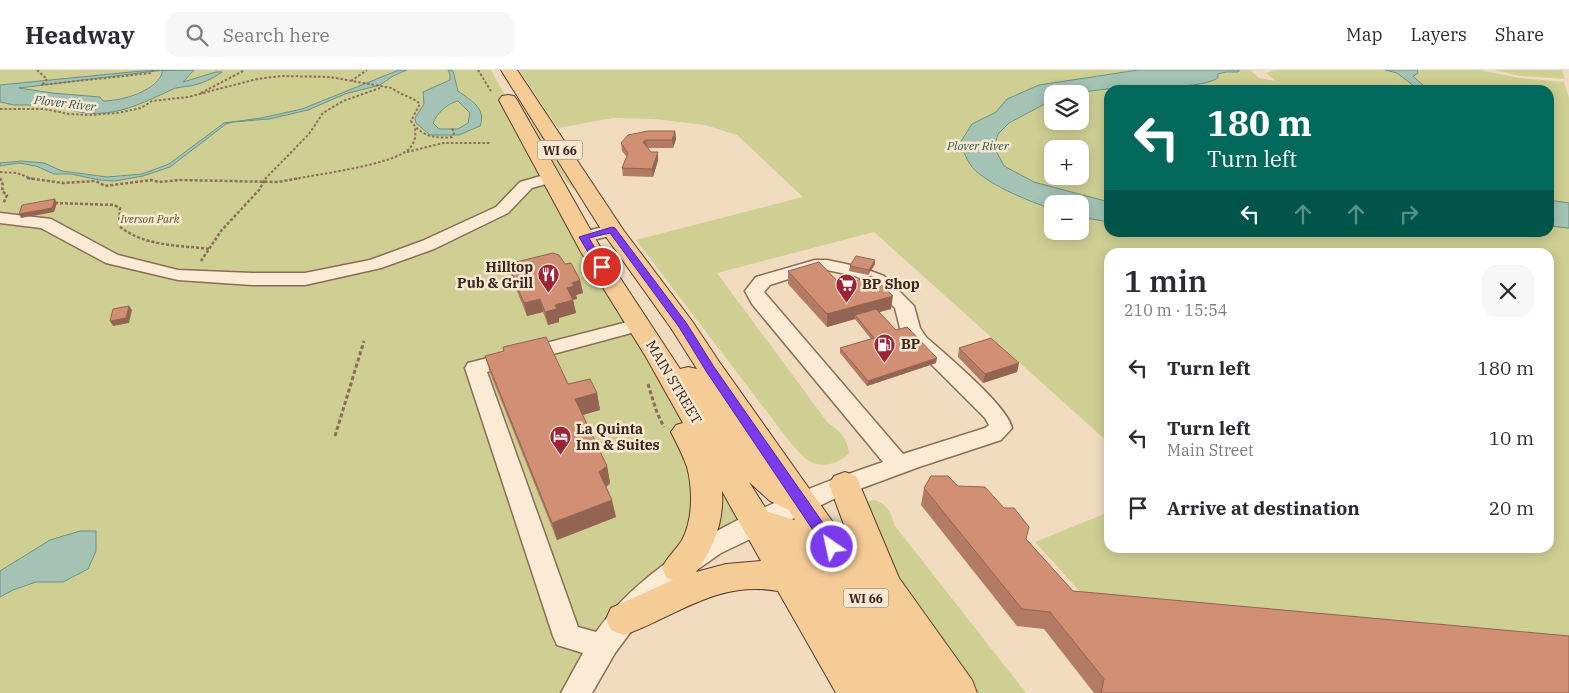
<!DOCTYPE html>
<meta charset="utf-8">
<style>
:root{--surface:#fff;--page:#f7f7f7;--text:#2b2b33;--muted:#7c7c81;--line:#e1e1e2}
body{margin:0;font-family:"IBM Plex Serif",serif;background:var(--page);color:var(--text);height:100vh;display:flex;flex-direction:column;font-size:19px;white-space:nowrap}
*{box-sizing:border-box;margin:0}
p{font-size:16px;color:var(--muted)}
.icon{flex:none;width:28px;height:28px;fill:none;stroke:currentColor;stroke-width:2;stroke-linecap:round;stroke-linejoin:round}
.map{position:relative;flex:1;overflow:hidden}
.details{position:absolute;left:1104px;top:178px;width:450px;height:305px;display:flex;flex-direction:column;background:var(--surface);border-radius:15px;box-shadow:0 2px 12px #0003}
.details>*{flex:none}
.guide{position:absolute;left:1104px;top:15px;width:450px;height:152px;border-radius:15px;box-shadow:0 2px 12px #0003;background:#00695c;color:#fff;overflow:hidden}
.buttons{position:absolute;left:1044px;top:15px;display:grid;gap:10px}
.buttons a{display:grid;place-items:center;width:45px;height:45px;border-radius:10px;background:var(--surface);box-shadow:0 2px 12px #0003;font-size:25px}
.pin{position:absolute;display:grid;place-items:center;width:42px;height:42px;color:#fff;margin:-21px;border:2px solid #fff;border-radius:50%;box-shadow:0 1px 5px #0007}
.me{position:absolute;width:55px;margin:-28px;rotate:326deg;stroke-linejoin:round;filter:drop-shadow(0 0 4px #0008)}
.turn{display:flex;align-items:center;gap:18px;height:105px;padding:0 20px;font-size:22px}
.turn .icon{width:65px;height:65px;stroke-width:2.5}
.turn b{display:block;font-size:35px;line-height:42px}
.lanes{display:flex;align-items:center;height:48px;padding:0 20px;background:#0003;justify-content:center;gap:25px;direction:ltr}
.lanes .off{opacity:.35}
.round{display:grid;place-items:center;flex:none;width:52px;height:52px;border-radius:15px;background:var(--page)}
.headline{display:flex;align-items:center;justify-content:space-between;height:85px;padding:0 20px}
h1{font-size:30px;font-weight:600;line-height:38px}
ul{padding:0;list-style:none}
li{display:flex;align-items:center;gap:15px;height:70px;padding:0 20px}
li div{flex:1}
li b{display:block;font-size:19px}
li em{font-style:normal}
header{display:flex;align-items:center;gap:30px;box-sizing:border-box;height:70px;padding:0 25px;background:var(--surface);border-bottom:1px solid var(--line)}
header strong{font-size:24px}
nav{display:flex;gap:28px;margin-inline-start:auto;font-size:18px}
.search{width:350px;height:45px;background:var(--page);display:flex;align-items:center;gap:12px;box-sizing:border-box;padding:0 18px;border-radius:15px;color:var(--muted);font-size:19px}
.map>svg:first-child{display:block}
</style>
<header>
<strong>Headway</strong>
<div class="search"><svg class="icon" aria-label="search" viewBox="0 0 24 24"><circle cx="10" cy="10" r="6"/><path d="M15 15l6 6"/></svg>Search here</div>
<nav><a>Map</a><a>Layers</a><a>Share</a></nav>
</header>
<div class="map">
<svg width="1569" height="623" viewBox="0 0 1569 623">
<rect width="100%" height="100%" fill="#f1dcc0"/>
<path fill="#cfcf94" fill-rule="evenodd" d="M 0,0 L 491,0 L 551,108 L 758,453 L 703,481 L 576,623 L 0,623 Z
M 519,0 L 1138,0 L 1007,29 L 996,42 L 972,54 L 996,116 L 1052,139 L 1052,161 L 1080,161 L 1080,147 L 1109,152 L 1109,162 L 1549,162 L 1549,156 L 1569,158 L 1569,571 L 1085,527 L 1035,472 L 1109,442 L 1109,478 L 1549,478 L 1549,182 L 1109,182 L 1109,373 L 874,162 L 717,203 L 828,353 C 840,361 847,368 849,383 C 841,393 824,398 811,392 C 803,388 796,379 790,372 L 636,170 L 803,127 L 737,65 L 705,55 L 654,49 L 613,48 L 558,58 Z
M 1240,0 L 1253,0 L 1251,1 L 1259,8 L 1276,11 L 1266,3 L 1274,0 L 1385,0 L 1397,3 L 1415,17 L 1423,16 L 1413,5 L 1418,3 L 1417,0 L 1481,0 L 1519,8 L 1564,12 L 1569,28 L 1569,133 L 1549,130 L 1549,20 L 1109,20 L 1109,132 L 1034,112 L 1004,96 L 994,77 L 998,64 L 1009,53 L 1049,30 L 1052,30 L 1052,51 L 1080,51 L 1080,24 L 1073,24 L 1127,16 L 1167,16 L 1200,13 L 1226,2 L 1238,2 ZM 1052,79 L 1080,79 L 1080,106 L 1052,106 Z
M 1494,0 L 1562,0 L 1565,9 L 1520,6 Z
M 526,41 L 576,118 L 572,118 L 552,93 Z
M 872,430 C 886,431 892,444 895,456 L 1026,623 L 973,623 L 866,474 L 866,432 Z"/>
<path fill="#a4c3b5" stroke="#6a9182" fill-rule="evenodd" d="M 194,0 L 183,12 L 216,2 L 222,2 C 212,9 201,14 190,16 C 184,17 176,17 171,20 C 136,36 110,50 70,40 L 69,35 L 14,35 L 0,32 L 0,15 L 141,1 ZM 163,0 C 159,21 122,31 103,31 L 100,27 L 52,23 L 19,18 Z
M 399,0 L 407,0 L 393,6 L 380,15 L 345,24 L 308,40 L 269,49 L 233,52 L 226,54 L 170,97 L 143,106 L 115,111 L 100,110 L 71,104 L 54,104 L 36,96 L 19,93 L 0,96 L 0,93 L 21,91 L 44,93 L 62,101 L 107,107 L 142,104 L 169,94 L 224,53 L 261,48 L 302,39 Z
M 448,0 L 453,1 L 458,21 C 470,30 487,38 480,56 L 459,65 L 430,65 L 416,53 L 415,48 L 424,34 L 423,22 L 450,10 L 450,5 ZM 458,31 L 470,43 L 468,53 L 458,59 L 439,59 L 433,53 C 437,43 448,33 458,31 Z
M 1138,0 L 1240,0 L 1238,2 L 1226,2 L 1218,4 L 1218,8 C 1197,20 1151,15 1126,17 C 1101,19 1077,24 1052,24 L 1052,30 L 1009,53 L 998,64 L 994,77 L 1004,96 L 1034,112 L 1109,132 L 1109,152 L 1080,147 L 1080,134 L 1052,134 L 1052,139 C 1031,132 982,113 970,94 C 966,88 963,80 960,73 L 972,54 L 996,42 L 1007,29 L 1039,15 Z
M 1385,0 L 1417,0 L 1418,3 L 1413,6 L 1424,16 L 1415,17 L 1397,3 Z
M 1549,130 L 1569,133 L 1569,158 L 1549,156 Z
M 80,461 L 96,461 L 96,481 L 88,499 L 63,512 L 36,512 L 13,520 L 0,527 L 0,501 L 50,470 Z"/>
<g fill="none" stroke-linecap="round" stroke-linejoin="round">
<defs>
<path id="minor" d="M 551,103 L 556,105 L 559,108 L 556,111 L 532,118 L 508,143 L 434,179 L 381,198 L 305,215 L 252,215 L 178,210 L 106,193 L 41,158 L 0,153 L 0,143 L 51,149 L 118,185 L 178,200 L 252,203 L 305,203 L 370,190 L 422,171 L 496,137 L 520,112 Z
M 612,155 L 618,156 L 620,160 L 618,164 L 584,172 L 578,171 L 575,167 L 578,163 Z
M 815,190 L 827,190 L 860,197 L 884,206 L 914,236 L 920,258 L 926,267 C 945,284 1008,336 1012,358 L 1001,370 L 919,397 L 838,427 L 721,483 L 681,511 L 635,556 L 615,583 L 592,623 L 561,623 L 583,583 L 557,575 L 553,566 L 465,298 L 468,293 L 639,249 L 646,251 L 649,255 L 646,259 L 487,302 L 578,557 L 596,562 C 659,473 783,426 883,392 L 752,234 L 745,221 L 756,207 ZM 816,200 L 827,200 L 855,206 L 872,214 L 895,238 L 900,258 L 912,275 L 985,348 L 989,355 L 985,358 L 903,384 L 764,222 L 770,215 Z"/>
<path id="major" d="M 501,0 L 517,0 L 624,161 L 692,251 L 720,293 L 854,482 L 829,414 L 834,406 L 845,402 L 856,406 L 899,508 L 972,610 L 977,623 L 836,623 L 778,521 C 717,510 677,546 624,565 L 611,560 L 606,549 L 611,538 L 673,510 L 667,508 L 662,498 C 667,487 676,480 682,470 C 693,450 693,419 687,397 C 683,385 677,374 671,362 L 676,355 L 683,353 L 646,287 L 581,182 L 499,30 L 502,26 L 508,25 L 514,26 L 517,30 L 603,182 L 680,299 L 688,297 L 697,299 L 671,258 L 604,164 ZM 749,412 L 770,431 L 789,440 L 795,450 L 768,442 ZM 722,421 L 761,491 L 726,494 L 696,502 C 714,478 724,451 722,421 Z"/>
</defs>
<use href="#minor" stroke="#8b6c57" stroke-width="3"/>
<use href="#major" stroke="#583b2c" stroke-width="2"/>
<path stroke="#8b6c57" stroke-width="2" stroke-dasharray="2.5 2" stroke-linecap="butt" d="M 37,0 L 47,9 L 42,15
M 478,0 L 492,23
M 351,11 L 367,0
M 41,15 L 151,3 L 153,0
M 201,23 L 245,0
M 0,39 L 44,39 L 69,44 L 90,45 L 117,43 L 141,38 L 152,31 L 188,27 L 257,9 L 282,6 L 330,7 L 392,18 C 401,26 412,26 420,34 L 411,51 C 421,66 435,69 452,67 L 454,63 L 452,58
M 407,82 L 443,73 L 490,73
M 0,102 L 17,103 L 33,109
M 265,109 L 309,64 L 323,43 L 343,31 L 380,18
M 294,109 C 319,104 392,95 409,79 C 415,73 416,66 415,58"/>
<path stroke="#8b6c57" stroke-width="2.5" stroke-dasharray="3 2" stroke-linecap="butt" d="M 0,108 L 3,115 L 2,121 L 7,125 L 3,134
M 27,108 L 63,113 L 96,111 L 105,116 L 151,110 L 159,112 L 180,110 L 278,112 L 300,108
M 55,133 L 114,135 L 120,138 L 119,156 C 145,177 179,175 210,179
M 201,191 L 221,161 L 259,120 L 266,108"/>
<path stroke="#8b6c57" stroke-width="3" stroke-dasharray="4 2.5" stroke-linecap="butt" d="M 648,314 L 657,343 L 664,357
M 335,366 L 364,271"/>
<use href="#minor" fill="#fbead4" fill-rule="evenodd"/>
<use href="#major" fill="#f6cc96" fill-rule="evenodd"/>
</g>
<path fill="#b47b64" d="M 675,61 L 676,69 L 673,78 L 647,78 L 651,82 L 658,82 L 658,90 L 653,107 L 623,106 L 622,98 L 627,87 L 622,81 L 621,73 Z
M 508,194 L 565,194 L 580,210 L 583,223 L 576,225 L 577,229 L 573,230 L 576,243 L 559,248 L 559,252 L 548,255 L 543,242 L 527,246 L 511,206 Z
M 875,194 L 868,205 L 849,201 L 850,196 Z
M 788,201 L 841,215 L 891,239 L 879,242 L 896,260 L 936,293 L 867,316 L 840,283 L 840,278 L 871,269 L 855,249 L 827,257 L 788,214 Z
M 959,278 L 1019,293 L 1017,302 L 983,313 L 958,287 Z
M 485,286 L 597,323 L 600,340 L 583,345 L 607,396 L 610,413 L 606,417 L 616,447 L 557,470 L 490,303 Z
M 958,416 L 1026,469 L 1073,521 L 1569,623 L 1094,623 L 1044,559 L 1017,556 L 921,435 L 924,418 Z"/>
<path fill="#926451" d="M 675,61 L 676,69 L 673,78 L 672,70 Z
M 646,70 L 647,78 L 643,72 Z
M 658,82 L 658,90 L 653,107 L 652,99 Z
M 55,129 L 57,133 L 54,142 L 21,148 L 19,144 Z
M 875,190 L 875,194 L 868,205 L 869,200 Z
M 580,210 L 583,223 L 576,225 L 577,229 L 570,230 L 567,218 L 572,213 Z
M 893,226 L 891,239 L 858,248 L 855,245 L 855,249 L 827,257 L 827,244 Z
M 540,229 L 543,242 L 527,246 L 524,233 Z
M 573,230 L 576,243 L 559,248 L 559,252 L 548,255 L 545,242 L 555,235 Z
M 129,236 L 132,240 L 129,253 L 113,256 L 110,251 Z
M 937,288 L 936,293 L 867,316 L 868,311 Z
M 1019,293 L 1017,302 L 983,313 L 985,304 Z
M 597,323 L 600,340 L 579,346 L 575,329 Z
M 607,396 L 610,413 L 603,420 L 599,402 Z
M 612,430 L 616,447 L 557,470 L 552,453 Z"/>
<path fill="#d18f74" stroke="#926451" d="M 648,61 L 675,61 L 672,70 L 646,70 L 643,72 L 651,82 L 658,82 L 652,99 L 622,98 L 628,83 L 621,73 L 628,65 Z
M 55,129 L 52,138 L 19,144 L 22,135 Z
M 553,183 L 559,185 L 565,194 L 571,193 L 580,210 L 572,213 L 574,216 L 567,218 L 573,230 L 555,235 L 557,239 L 545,242 L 540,229 L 524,233 L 508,194 Z
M 856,186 L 875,190 L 869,200 L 850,196 Z
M 819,192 L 841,215 L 872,206 L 893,226 L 827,244 L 788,201 Z
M 129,236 L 126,248 L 110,251 L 113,239 Z
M 876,239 L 896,260 L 907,257 L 937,288 L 868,311 L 840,278 L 874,268 L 855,245 Z
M 546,267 L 568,314 L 590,309 L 597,323 L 575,329 L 607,396 L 599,402 L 612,430 L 552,453 L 485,286 L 504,281 L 503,277 Z
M 991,268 L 1019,293 L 985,304 L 959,278 Z
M 931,406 L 948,406 L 958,416 L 985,417 L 1004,438 L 1014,438 L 1029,457 L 1026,469 L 1073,521 L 1569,566 L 1569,623 L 1101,623 L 1104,609 L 1050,542 L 1022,539 L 924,418 Z"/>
<path fill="#7c3aed" stroke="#51269a" d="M 612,157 L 615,158 L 687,254 L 714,297 L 837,473 L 839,477 L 837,481 L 832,482 L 827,481 L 706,301 L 679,257 L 610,163 L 589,168 L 606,197 L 602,200 L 598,199 L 579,167 Z"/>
<defs>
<symbol id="restaurant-pin" viewBox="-11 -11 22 30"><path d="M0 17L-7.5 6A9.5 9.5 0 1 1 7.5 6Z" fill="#9e2334" stroke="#f8e7d1"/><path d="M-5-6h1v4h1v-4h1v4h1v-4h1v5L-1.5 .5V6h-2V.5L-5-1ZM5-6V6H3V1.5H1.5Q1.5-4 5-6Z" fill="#fff"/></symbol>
<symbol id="supermarket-pin" viewBox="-11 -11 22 30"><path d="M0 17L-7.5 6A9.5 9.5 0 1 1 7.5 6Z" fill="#9e2334" stroke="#f8e7d1"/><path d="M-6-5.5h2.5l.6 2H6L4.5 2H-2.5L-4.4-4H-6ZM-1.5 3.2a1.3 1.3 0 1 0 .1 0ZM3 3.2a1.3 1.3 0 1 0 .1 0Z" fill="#fff"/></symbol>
<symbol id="fuel-pin" viewBox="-11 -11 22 30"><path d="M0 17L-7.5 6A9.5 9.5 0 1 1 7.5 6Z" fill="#9e2334" stroke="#f8e7d1"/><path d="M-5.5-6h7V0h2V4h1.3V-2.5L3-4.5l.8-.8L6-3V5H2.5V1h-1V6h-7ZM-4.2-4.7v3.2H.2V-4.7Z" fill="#fff"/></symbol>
<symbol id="hotel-pin" viewBox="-11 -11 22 30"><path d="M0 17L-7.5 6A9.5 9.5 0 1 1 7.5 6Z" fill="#9e2334" stroke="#f8e7d1"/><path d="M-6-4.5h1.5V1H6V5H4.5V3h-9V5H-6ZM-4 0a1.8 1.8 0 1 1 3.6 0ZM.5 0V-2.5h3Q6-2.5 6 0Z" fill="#fff"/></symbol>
</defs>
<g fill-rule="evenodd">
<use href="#restaurant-pin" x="536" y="192" width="25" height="34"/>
<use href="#supermarket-pin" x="834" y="202" width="25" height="34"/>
<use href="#fuel-pin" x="872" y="262" width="25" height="34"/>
<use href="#hotel-pin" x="548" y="354" width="25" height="34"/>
</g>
<g text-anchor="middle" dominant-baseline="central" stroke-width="5" stroke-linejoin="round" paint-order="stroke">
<g font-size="11" font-style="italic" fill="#515822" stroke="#f8e7d1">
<text x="150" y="149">Iverson Park</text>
</g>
<g font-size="12" font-style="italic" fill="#2b5b51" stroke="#f8e7d1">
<text transform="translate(65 33) rotate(7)">Plover River</text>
<text x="978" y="75">Plover River</text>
</g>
<g fill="#f8e7d1" stroke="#736152" stroke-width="1">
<rect x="537.5" y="70.5" width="45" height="19" rx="4"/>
<rect x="843.5" y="518.5" width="45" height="19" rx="4"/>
</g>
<g font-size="12" font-weight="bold" fill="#3a271c">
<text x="560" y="80">WI 66</text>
<text x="866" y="528">WI 66</text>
</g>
<g font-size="14" font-weight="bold" fill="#3a271c" stroke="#f8e7d1" text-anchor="start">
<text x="533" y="197" text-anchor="end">Hilltop<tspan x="533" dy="16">Pub &amp; Grill</tspan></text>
<text x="862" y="214">BP Shop</text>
<text x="901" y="274">BP</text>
<text x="576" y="359">La Quinta<tspan x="576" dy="16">Inn &amp; Suites</tspan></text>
</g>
<g font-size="14" fill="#3a271c" stroke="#f8e7d1">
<text transform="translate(674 312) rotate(59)">MAIN STREET</text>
</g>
</g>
</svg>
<div class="buttons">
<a><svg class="icon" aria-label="layers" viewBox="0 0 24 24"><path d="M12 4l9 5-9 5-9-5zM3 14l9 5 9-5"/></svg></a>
<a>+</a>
<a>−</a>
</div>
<div class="pin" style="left:602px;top:197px;background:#d93025"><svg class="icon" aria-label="arrive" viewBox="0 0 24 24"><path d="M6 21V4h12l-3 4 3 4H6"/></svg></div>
<svg class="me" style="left:832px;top:477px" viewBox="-20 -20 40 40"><circle r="17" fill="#7c3aed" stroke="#fff" stroke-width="3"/><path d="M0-11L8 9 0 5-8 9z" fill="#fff"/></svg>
<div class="guide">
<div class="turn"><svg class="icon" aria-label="left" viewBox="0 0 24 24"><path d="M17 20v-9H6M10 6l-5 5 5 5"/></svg><div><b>180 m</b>Turn left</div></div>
<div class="lanes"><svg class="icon" aria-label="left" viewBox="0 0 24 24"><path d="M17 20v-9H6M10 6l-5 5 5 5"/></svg><svg class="icon off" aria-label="ahead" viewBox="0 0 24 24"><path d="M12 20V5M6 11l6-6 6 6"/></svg><svg class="icon off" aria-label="ahead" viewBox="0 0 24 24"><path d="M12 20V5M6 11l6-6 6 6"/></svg><svg class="icon off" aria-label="right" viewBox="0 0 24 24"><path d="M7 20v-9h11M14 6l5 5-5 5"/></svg></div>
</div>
<section class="details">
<div class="headline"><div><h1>1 min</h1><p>210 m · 15:54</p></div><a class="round"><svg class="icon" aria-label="close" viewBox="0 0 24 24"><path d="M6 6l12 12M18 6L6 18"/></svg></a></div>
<ul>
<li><svg class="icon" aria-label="left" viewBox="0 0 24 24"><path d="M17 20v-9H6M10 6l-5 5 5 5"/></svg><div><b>Turn left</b></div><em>180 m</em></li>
<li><svg class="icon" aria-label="left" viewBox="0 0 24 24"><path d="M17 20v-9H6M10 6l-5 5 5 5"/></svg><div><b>Turn left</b><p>Main Street</p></div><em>10 m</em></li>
<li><svg class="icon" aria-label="arrive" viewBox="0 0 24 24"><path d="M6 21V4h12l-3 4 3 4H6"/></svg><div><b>Arrive at destination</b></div><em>20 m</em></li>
</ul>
</section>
</div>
